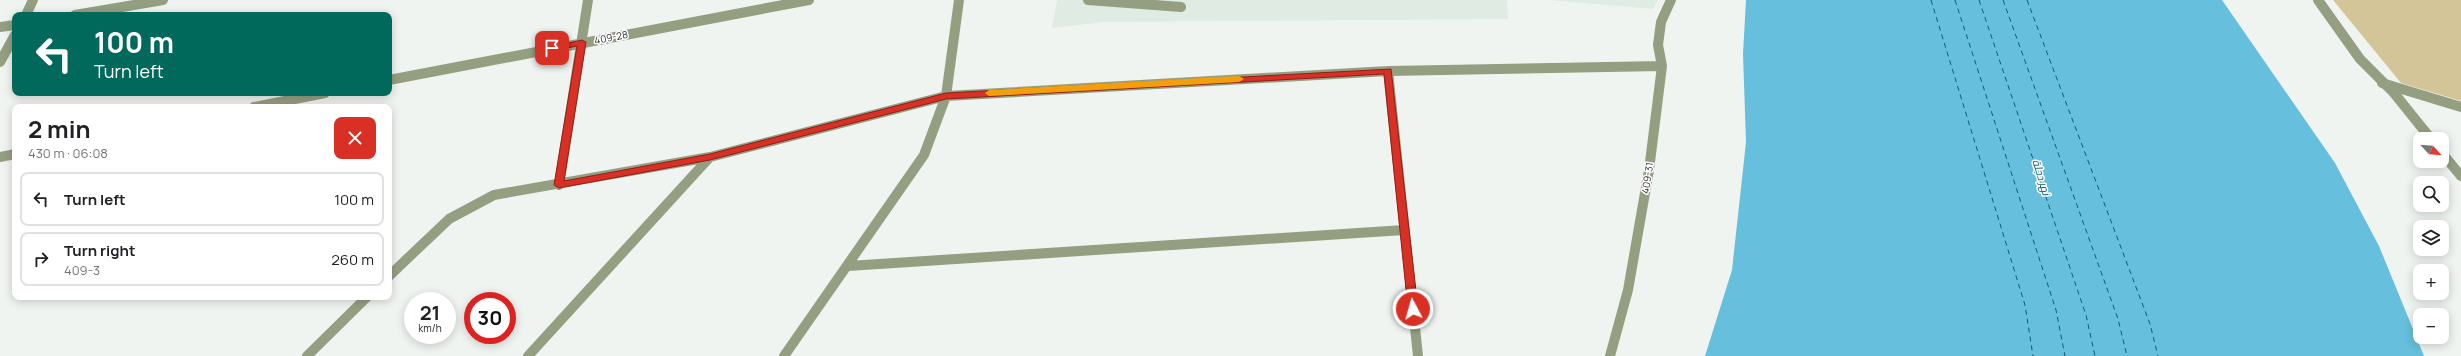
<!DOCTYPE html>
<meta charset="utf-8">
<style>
:root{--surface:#fff;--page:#f6f6f6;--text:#202124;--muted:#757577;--line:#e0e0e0}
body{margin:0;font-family:Manrope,Cairo,sans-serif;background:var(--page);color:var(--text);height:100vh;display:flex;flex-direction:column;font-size:15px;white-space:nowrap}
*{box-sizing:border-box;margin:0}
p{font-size:13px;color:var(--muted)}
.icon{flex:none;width:22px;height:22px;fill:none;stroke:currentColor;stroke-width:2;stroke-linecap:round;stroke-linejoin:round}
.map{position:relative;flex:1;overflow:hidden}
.drawer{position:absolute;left:12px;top:104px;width:380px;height:196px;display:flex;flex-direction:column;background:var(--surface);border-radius:8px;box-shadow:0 2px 10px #0003}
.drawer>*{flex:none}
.guide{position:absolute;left:12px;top:12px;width:380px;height:84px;border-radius:8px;box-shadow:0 2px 10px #0003;background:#00695c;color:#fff;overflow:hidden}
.needle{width:26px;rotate:116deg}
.fabs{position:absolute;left:2413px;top:132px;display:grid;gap:8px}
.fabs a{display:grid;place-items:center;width:36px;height:36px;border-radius:8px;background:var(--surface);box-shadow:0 2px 10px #0003;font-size:20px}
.speed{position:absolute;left:404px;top:292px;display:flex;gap:8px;font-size:20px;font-weight:700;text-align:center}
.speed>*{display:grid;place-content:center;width:52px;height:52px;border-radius:50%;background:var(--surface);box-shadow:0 2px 10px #0003;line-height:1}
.speed small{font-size:10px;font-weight:400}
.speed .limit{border:6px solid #d22;background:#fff;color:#111}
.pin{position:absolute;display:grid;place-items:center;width:34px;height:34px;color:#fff;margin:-17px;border-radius:8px;box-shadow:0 2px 6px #0006}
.me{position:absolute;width:44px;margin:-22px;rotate:354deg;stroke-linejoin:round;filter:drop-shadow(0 0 3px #0008)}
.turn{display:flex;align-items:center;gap:14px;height:84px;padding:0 16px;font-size:18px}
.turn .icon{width:52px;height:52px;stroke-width:2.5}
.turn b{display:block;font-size:28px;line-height:34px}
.round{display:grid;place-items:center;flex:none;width:42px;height:42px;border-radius:8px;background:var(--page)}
.head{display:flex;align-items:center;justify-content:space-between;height:68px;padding:0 16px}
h1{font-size:24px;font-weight:700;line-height:30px}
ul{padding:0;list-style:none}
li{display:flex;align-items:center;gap:12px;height:54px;margin:0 8px 6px;padding:0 8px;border:2px solid var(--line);border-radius:8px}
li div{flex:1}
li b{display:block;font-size:15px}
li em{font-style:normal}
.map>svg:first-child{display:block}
</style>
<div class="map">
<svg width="2461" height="356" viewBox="0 0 2461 356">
<rect width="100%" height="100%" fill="#f0f4f1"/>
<path fill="#dfebe3" d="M 1057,0 L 1507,0 L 1508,19 L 1103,22 L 1052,28 Z
M 1548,0 L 1658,0 L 1653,9 Z"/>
<path fill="#d3c597" d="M 2333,0 L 2461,0 L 2461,101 L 2401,83 Z"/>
<path fill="#66bfdc" d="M 1746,0 L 2222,0 L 2335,163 L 2379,246 L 2424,356 L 1705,356 L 1732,270 L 1746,142 L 1743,54 Z"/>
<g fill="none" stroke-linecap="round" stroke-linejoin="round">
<path stroke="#115b6f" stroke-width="1" stroke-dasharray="5 4" stroke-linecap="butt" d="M 1931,0 L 2025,305 L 2033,356
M 1955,0 L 2056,310 L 2065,356
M 1979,0 L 2086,315 L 2095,356
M 2003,0 L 2118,319 L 2127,356
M 2027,0 L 2150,324 L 2158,356"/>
<path stroke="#949f82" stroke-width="10" d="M 1088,0 L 1181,7
M 2318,0 L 2360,59 L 2394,93 L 2431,139
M 2442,153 L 2461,176"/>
<path stroke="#949f82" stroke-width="10" d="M 26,15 L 33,0
M 75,15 L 163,0
M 0,27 L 15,25
M 0,62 L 15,35
M 1388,71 L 1418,356
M 389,80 L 809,0
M 2382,83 L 2461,107
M 254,107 L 325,93
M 0,157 L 15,154
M 559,185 L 588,0
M 848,266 L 1404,230
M 389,276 L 449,219 L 494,195 L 710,157 L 946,96 L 1388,71 L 1662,66
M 307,356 L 367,297
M 528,356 L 710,157
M 784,356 L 924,155 L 946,96 L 959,0
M 1610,356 L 1628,290 L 1649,170 L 1662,66 L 1658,45 L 1661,22 L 1671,0"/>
</g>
<path fill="#d93025" stroke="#8d1f18" d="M 582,40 L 586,42 L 564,181 L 710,154 L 946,93 L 1391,69 L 1418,309 L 1413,313 L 1408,309 L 1384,74 L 946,99 L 710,160 L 559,188 L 554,185 L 577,46 L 552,51 L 548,48 Z"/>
<path fill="#f59e0b" d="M 1239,76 L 1244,79 L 1239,82 L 989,96 L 985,93 L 989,90 Z"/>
<g text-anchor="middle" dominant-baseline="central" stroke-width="3" stroke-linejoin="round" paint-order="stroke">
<g font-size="10" fill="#2e2f2e" stroke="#fff">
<text transform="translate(611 37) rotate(-11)">409-28</text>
<text transform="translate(1647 178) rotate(-81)">409-31</text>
</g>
<g font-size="11" font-style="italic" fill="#115b6f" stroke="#fff">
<text transform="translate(2042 177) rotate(73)">نهر دجلة</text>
</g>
</g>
</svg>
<div class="fabs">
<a><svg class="needle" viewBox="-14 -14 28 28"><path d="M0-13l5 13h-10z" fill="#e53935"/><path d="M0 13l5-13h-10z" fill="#757577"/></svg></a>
<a><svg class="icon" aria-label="search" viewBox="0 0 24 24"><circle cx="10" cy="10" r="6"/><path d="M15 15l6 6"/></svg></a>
<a><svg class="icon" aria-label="layers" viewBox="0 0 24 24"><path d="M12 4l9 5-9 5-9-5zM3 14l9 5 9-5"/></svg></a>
<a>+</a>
<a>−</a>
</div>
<div class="speed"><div>21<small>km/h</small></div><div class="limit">30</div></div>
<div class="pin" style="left:552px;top:48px;background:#d93025"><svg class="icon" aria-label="arrive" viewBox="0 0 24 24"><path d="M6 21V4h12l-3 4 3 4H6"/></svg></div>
<svg class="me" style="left:1413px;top:309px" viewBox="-20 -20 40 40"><circle r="17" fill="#d93025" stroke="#fff" stroke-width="3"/><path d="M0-11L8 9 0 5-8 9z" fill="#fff"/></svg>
<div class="guide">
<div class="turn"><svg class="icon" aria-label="left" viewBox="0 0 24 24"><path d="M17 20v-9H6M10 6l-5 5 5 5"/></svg><div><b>100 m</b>Turn left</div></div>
</div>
<section class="drawer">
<div class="head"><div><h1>2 min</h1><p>430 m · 06:08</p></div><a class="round" style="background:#d93025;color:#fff"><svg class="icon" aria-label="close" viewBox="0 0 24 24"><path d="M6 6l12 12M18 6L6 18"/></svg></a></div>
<ul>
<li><svg class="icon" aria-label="left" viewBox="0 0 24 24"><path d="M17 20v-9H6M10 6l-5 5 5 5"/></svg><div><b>Turn left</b></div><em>100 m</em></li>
<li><svg class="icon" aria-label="right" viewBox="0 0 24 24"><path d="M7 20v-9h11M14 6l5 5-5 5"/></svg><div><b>Turn right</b><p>409-3</p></div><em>260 m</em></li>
</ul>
</section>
</div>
